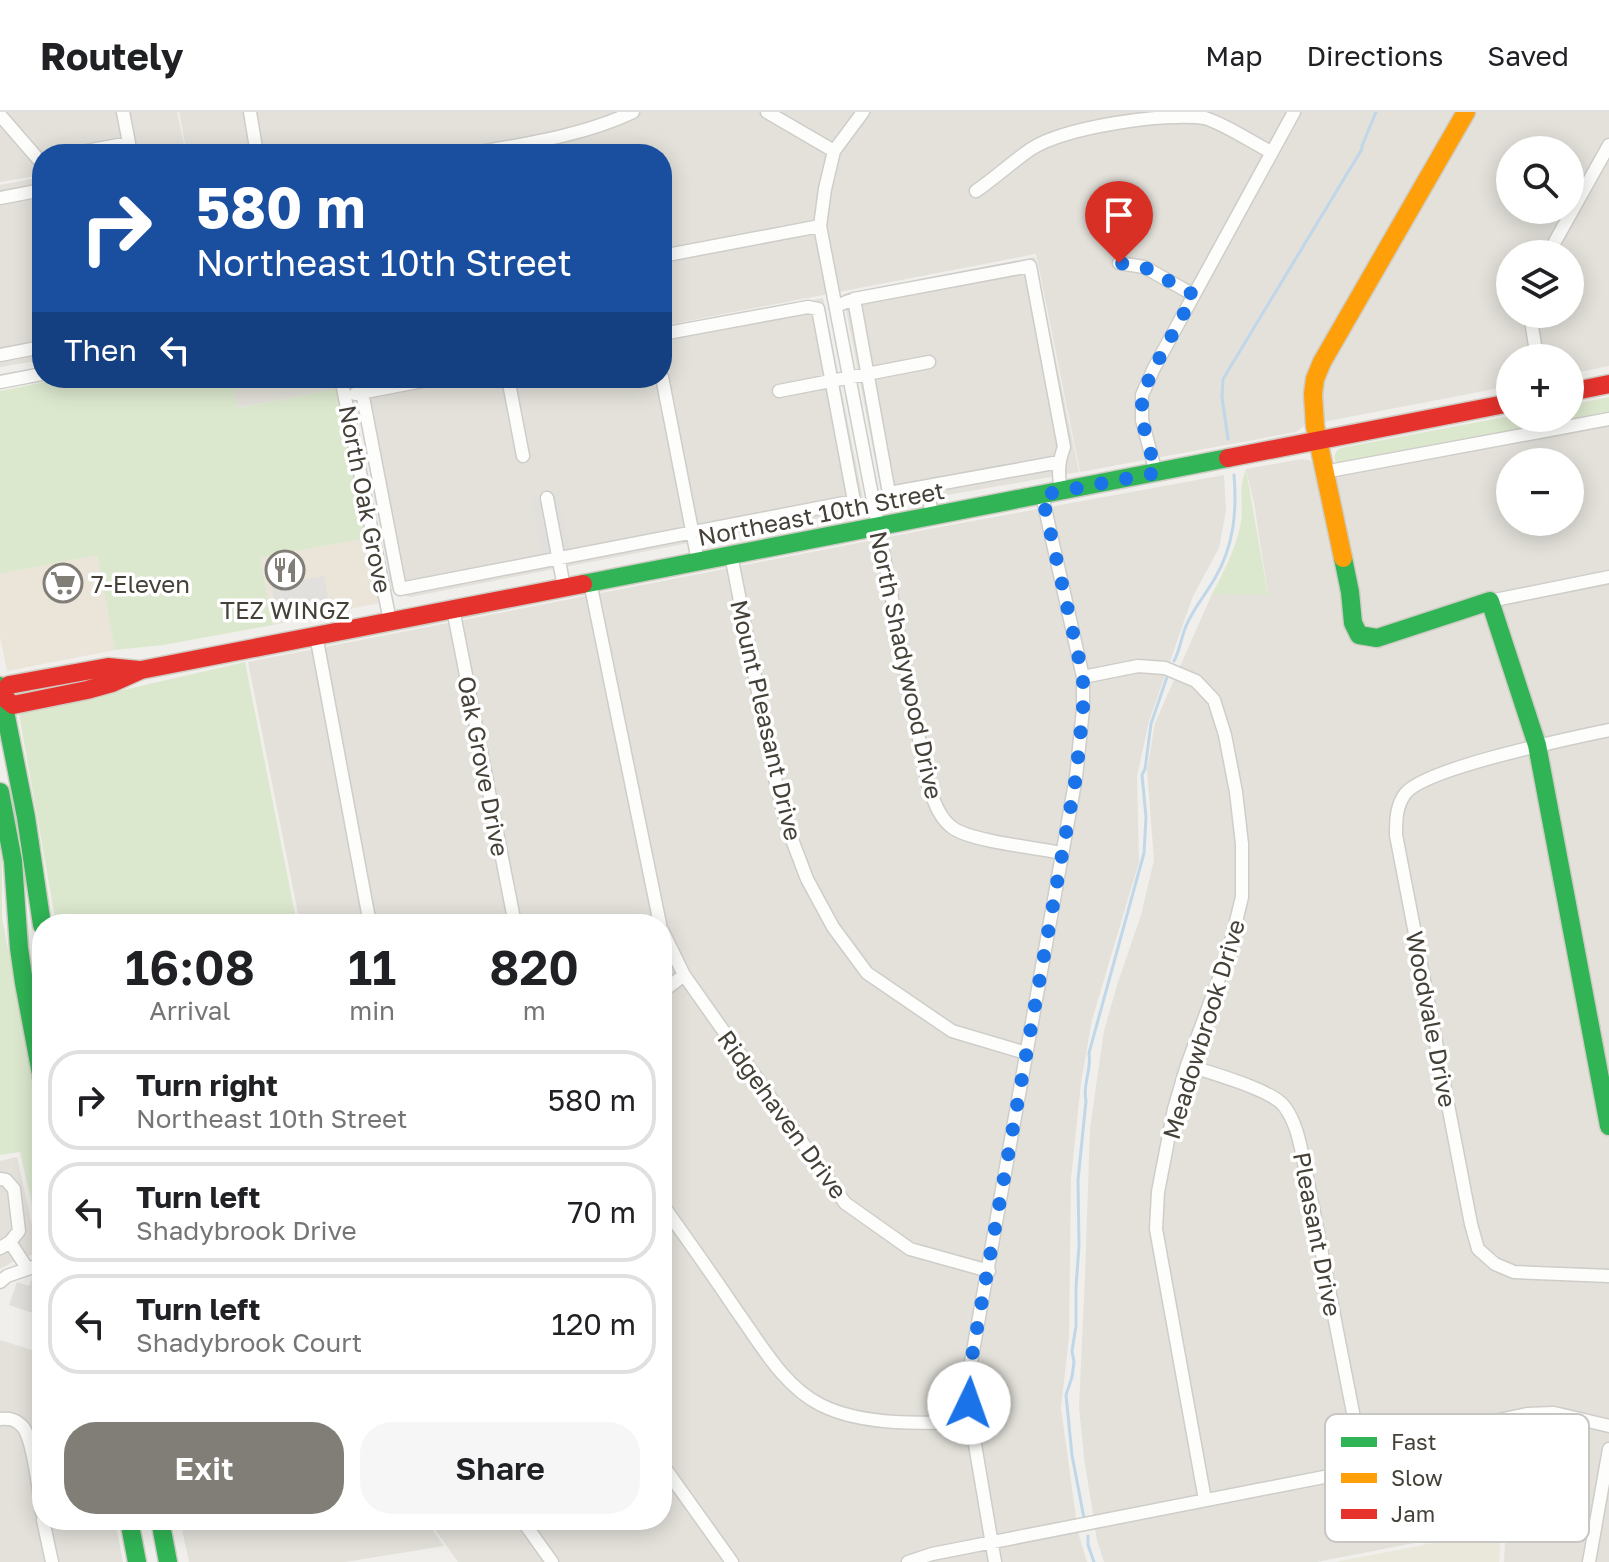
<!DOCTYPE html>
<meta charset="utf-8">
<style>
:root{--surface:#fff;--page:#f6f6f6;--text:#202124;--muted:#757577;--line:#e0e0e0;--accent:#817e77}
body{margin:0;font-family:"Golos Text",sans-serif;background:var(--page);color:var(--text);height:100vh;display:flex;flex-direction:column;font-size:30px;white-space:nowrap}
*{box-sizing:border-box;margin:0}
p{font-size:26px;color:var(--muted)}
.icon{flex:none;width:44px;height:44px;fill:none;stroke:currentColor;stroke-width:2;stroke-linecap:round;stroke-linejoin:round}
.map{position:relative;flex:1;overflow:hidden}
.sheet{position:absolute;left:32px;top:802px;width:640px;height:616px;display:flex;flex-direction:column;background:var(--surface);border-radius:32px;box-shadow:0 4px 20px #0003}
.sheet>*{flex:none}
.hud{position:absolute;left:32px;top:32px;width:640px;height:244px;border-radius:32px;box-shadow:0 4px 20px #0003;background:#1a4fa0;color:#fff;overflow:hidden}
.tools{position:absolute;left:1496px;top:24px;display:grid;gap:16px}
.tools a{display:grid;place-items:center;width:88px;height:88px;border-radius:50%;background:var(--surface);box-shadow:0 4px 20px #0003;font-size:40px}
.pin{position:absolute;display:grid;place-items:center;width:68px;height:68px;color:#fff;margin:-82px -34px;border-radius:50% 50% 50% 0;rotate:-45deg;box-shadow:0 0 8px #0007}
.pin .icon{rotate:45deg}
.me{position:absolute;width:88px;margin:-44px;rotate:3deg;stroke-linejoin:round;filter:drop-shadow(0 0 6px #0008)}
.turn{display:flex;align-items:center;gap:28px;height:168px;padding:0 32px;font-size:36px}
.turn .icon{width:104px;height:104px;stroke-width:2.5}
.turn b{display:block;font-size:56px;line-height:68px}
.then{display:flex;align-items:center;height:76px;padding:0 32px;background:#0003;gap:16px;font-size:30px}
.eta{display:flex;justify-content:space-evenly;align-items:center;height:136px;text-align:center}
.eta b{font-size:48px;font-weight:600;line-height:56px}
.primary-button{display:flex;gap:16px;margin-top:auto;padding:16px 32px}
.primary-button a{flex:1;height:92px;border-radius:32px;background:var(--accent);color:#fff;font-size:32px;font-weight:600;line-height:92px;text-align:center}
.primary-button a+a{background:var(--page);color:var(--text)}
ul{padding:0;list-style:none}
li{display:flex;align-items:center;gap:24px;height:100px;margin:0 16px 12px;padding:0 16px;border:4px solid var(--line);border-radius:32px}
li div{flex:1}
li b{display:block;font-size:30px}
li em{font-style:normal}
header{display:flex;align-items:center;gap:48px;box-sizing:border-box;height:112px;padding:0 40px;background:var(--surface);border-bottom:2px solid var(--line)}
header strong{font-size:38px}
nav{display:flex;gap:44px;margin-inline-start:auto;font-size:28px}
.map>svg:first-child{display:block}
</style>
<header>
<strong>Routely</strong>
<nav><a>Map</a><a>Directions</a><a>Saved</a></nav>
</header>
<div class="map">
<svg width="1609" height="1450" viewBox="0 0 1609 1450">
<rect width="100%" height="100%" fill="#f0efeb"/>
<path fill="#e3e1da" fill-rule="evenodd" d="M 0,0 L 177,0 L 185,36 L 152,42 L 42,42 L 42,63 L 0,70 Z
M 179,0 L 1454,0 L 1403,92 L 1307,304 L 1304,314 L 1296,320 L 1080,360 L 1036,142 L 662,214 L 662,42 L 187,42 Z
M 1468,0 L 1609,0 L 1609,254 L 1570,262 L 1570,246 L 1510,246 L 1510,274 L 1323,310 L 1321,283 L 1326,260 ZM 1510,38 L 1570,38 L 1570,98 L 1510,98 ZM 1510,142 L 1570,142 L 1570,202 L 1510,202 Z
M 42,65 L 42,248 L 0,255 L 0,73 Z
M 1035,145 L 1079,360 L 884,394 L 843,182 Z
M 823,186 L 865,397 L 410,485 L 397,482 L 391,474 L 354,274 L 237,296 L 232,266 L 662,266 L 662,217 Z
M 1609,301 L 1609,1450 L 1504,1450 L 1506,1413 L 1317,1450 L 1104,1450 L 1097,1428 L 1084,1346 L 1079,1295 L 1085,1165 L 1090,1016 L 1104,919 L 1117,873 L 1141,803 L 1154,748 L 1147,658 L 1155,611 L 1212,482 L 1268,482 L 1254,391 L 1246,357 L 1301,347 L 1309,348 L 1315,352 L 1336,353 ZM 1510,350 L 1570,350 L 1570,410 L 1510,410 Z
M 1224,363 L 1226,399 L 1219,436 L 1193,484 L 1149,609 L 1137,665 L 1139,750 L 1092,908 L 1081,971 L 1071,1066 L 1069,1226 L 1061,1296 L 1078,1420 L 1087,1450 L 458,1450 L 428,1408 L 662,1408 L 662,812 L 300,812 L 248,550 L 940,415 Z
M 17,1045 L 38,1141 L 18,1147 L 0,1157 L 0,1049 Z
M 0,1228 L 42,1241 L 42,1408 L 115,1408 L 123,1450 L 0,1450 Z
M 180,1408 L 426,1408 L 444,1434 L 345,1450 L 189,1450 Z"/>
<path fill="#eae4d9" d="M 367,426 L 379,491 L 273,513 L 260,446 Z
M 97,443 L 115,538 L 7,559 L 0,525 L 0,462 Z"/>
<path fill="#eae7db" d="M 1501,1418 L 1499,1450 L 1336,1450 Z"/>
<path fill="#dce8ce" d="M 65,266 L 232,266 L 238,296 L 336,277 L 367,426 L 260,446 L 273,513 L 163,533 L 115,538 L 97,443 L 0,462 L 0,279 Z
M 1609,285 L 1609,301 L 1341,352 L 1336,351 C 1333,344 1335,339 1341,336 L 1510,304 L 1510,306 L 1570,306 L 1570,293 Z
M 1246,357 L 1268,483 L 1212,482 C 1223,461 1235,438 1240,415 C 1245,394 1237,380 1246,357 Z
M 245,550 L 297,812 L 56,812 L 19,602 Z
M 0,737 L 2,748 L 2,806 L 31,955 L 42,1033 L 42,1134 L 20,1040 L 0,1043 Z"/>
<path fill="#e1e0dc" d="M 558,382 L 570,438 L 542,443 L 531,386 Z
M 324,464 L 330,497 L 278,507 L 272,474 Z
M 32,1167 L 42,1171 L 42,1204 L 9,1193 L 17,1170 L 29,1174 Z"/>
<g fill="none" stroke-linecap="round" stroke-linejoin="round">
<path stroke="#c0d7e9" stroke-width="3" d="M 1228,327 L 1222,285 L 1223,267 L 1362,37 L 1362,34 L 1376,0
M 1174,549 C 1180,538 1181,526 1186,514 C 1193,497 1206,482 1215,466 C 1234,434 1237,399 1234,363
M 1084,1406 L 1072,1343 L 1066,1283 L 1072,1265 L 1074,1250 L 1072,1239 L 1076,1214 L 1076,1175 L 1079,1134 L 1078,1068 L 1086,989 C 1082,971 1092,960 1089,941 L 1144,741 L 1146,705 L 1142,663 L 1145,657 L 1151,612 L 1167,565
M 1088,1424 L 1088,1433 L 1094,1450"/>
<defs>
<path id="street" d="M 250,0 L 257,42
M 767,0 L 834,39
M 863,0 L 834,39 L 825,77 L 820,114 L 928,673 C 934,689 939,706 953,716 C 971,729 1037,736 1062,741
M 0,3 L 39,48 L 42,47
M 70,42 L 129,31 L 123,0
M 469,42 C 524,32 582,24 633,0
M 976,79 C 995,66 1012,50 1031,37 C 1065,15 1166,0 1205,6 C 1227,13 1251,30 1271,40
M 0,86 L 42,78
M 1548,142 L 1609,33
M 662,144 L 820,114
M 1119,151 L 1144,155 L 1194,183
M 854,187 L 889,381 L 1059,350
M 836,194 L 854,187 L 1030,154 L 1064,335 C 1058,351 1058,362 1061,379
M 1530,202 L 1537,246
M 0,243 L 42,235
M 662,265 L 698,449
M 341,266 L 390,509
M 508,266 L 523,344
M 0,270 L 42,262
M 779,279 L 929,250
M 362,280 L 400,477 L 854,389 L 818,197 L 808,195 L 662,222
M 355,282 L 438,266
M 1324,360 L 1609,307
M 1156,361 L 1142,308 L 1142,283 L 1154,256 L 1294,0
M 927,374 L 932,404
M 547,386 L 564,475
M 731,443 L 777,676 L 788,717 L 807,767 L 833,815 L 867,861 L 952,919 L 1026,941
M 590,470 L 660,812
M 1490,489 L 1609,465
M 453,497 L 515,812
M 316,523 L 370,812
M 1083,565 L 1138,554 L 1165,556 L 1196,569 L 1214,588 L 1225,623 L 1236,680 L 1242,732 L 1242,785 L 1228,842 L 1187,953 L 1174,997 L 1158,1080 L 1156,1117 L 1205,1388
M 1609,618 C 1572,626 1424,656 1405,682 C 1396,694 1396,709 1396,723 L 1471,1112 L 1478,1137 L 1495,1152 L 1514,1160 L 1609,1164
M 662,818 L 684,863 L 845,1091 L 910,1137 L 989,1159
M 662,880 L 684,863
M 1187,953 C 1210,961 1271,977 1284,994 C 1298,1012 1301,1038 1306,1060 L 1364,1357
M 0,1067 L 6,1068 L 14,1077 L 19,1119 L 10,1130 L 0,1136
M 662,1092 C 687,1127 712,1162 736,1198 C 760,1231 783,1274 821,1293 C 863,1314 926,1312 971,1309
M 10,1130 L 27,1156
M 0,1170 L 7,1164 L 42,1152
M 0,1307 C 9,1306 16,1307 23,1315 C 34,1329 39,1382 42,1401
M 662,1352 L 732,1450
M 43,1408 L 52,1450
M 522,1408 L 552,1450
M 908,1450 L 932,1442 L 1400,1350 L 1430,1341 L 1465,1326 L 1494,1309 L 1527,1302 L 1554,1301 L 1609,1314
M 995,1450 L 971,1309 L 969,1291 L 971,1250 L 1076,665 L 1083,597 L 1083,565 L 1042,383
M 1589,1450 L 1609,1337"/>
<path id="fast" d="M 1343,446 L 1350,480 L 1353,511 L 1359,523 L 1377,526 L 1490,489 L 1537,633 L 1609,1014
M 583,472 L 1228,346
M 0,574 L 26,705 L 42,813
M 0,680 L 13,749 L 19,836 L 24,871 L 42,967
M 129,1408 L 137,1450
M 160,1408 L 168,1450"/>
<path id="slow" d="M 1343,446 L 1315,314 L 1313,282 L 1315,267 L 1322,250 L 1466,0"/>
<path id="jam" d="M 1570,280 L 1609,272
M 1228,346 L 1510,291
M 0,584 L 9,573 L 108,555 L 139,558
M 2,584 L 13,593 L 87,578 L 112,571 L 141,558 L 583,472"/>
</defs>
<use href="#street" stroke="#cecdc9" stroke-width="15"/>
<use href="#fast" stroke="#ceccc3" stroke-width="21"/>
<use href="#slow" stroke="#ceccc3" stroke-width="21"/>
<use href="#jam" stroke="#ceccc3" stroke-width="21"/>
<use href="#street" stroke="#fdfdfc" stroke-width="12"/>
<use href="#fast" stroke="#30b455" stroke-width="18"/>
<use href="#slow" stroke="#ff9f0a" stroke-width="18"/>
<use href="#jam" stroke="#e5322d" stroke-width="18"/>
</g>
<g fill="none" stroke-linecap="round" stroke-linejoin="round">
<path stroke="#1a73e8" stroke-width="14" stroke-dasharray="0 25.2" d="M 969,1291 L 971,1250 L 1076,665 L 1083,597 L 1083,565 L 1042,383 L 1156,361 L 1142,308 L 1142,283 L 1154,256 L 1194,183 L 1144,155 L 1119,151"/>
</g>
<defs>
<symbol id="restaurant-ring" viewBox="-11 -11 22 22"><circle r="9.5" fill="#fff" stroke="#817e77" stroke-width="1.5"/><path d="M-5-6h1v4h1v-4h1v4h1v-4h1v5L-1.5 .5V6h-2V.5L-5-1ZM5-6V6H3V1.5H1.5Q1.5-4 5-6Z" fill="#817e77"/></symbol>
<symbol id="supermarket-ring" viewBox="-11 -11 22 22"><circle r="9.5" fill="#fff" stroke="#817e77" stroke-width="1.5"/><path d="M-6-5.5h2.5l.6 2H6L4.5 2H-2.5L-4.4-4H-6ZM-1.5 3.2a1.3 1.3 0 1 0 .1 0ZM3 3.2a1.3 1.3 0 1 0 .1 0Z" fill="#817e77"/></symbol>
</defs>
<g fill-rule="evenodd">
<use href="#restaurant-ring" x="263" y="436" width="44" height="44"/>
<use href="#supermarket-ring" x="41" y="449" width="44" height="44"/>
</g>
<g text-anchor="middle" dominant-baseline="central" stroke-width="7" stroke-linejoin="round" paint-order="stroke">
<g font-size="24" fill="#454138" stroke="#fff">
<text transform="translate(366 387) rotate(79)">North Oak Grove</text>
<text transform="translate(821 401) rotate(-11)">Northeast 10th Street</text>
<text transform="translate(907 553) rotate(78)">North Shadywood Drive</text>
<text transform="translate(767 608) rotate(77)">Mount Pleasant Drive</text>
<text transform="translate(484 654) rotate(79)">Oak Grove Drive</text>
<text transform="translate(1432 907) rotate(79)">Woodvale Drive</text>
<text transform="translate(1203 917) rotate(-73)">Meadowbrook Drive</text>
<text transform="translate(783 1002) rotate(54)">Ridgehaven Drive</text>
<text transform="translate(1318 1122) rotate(79)">Pleasant Drive</text>
</g>
<g font-size="24" fill="#454138" stroke="#fff" text-anchor="start">
<text x="91" y="471">7-Eleven</text>
<text x="285" y="497" text-anchor="middle">TEZ WINGZ</text>
</g>
</g>
<rect x="1325" y="1302" width="264" height="128" rx="12" fill="#fff" stroke="#c7c6c3" stroke-width="2"/>
<rect x="1341" y="1325" width="36" height="10" fill="#30b455"/>
<rect x="1341" y="1361" width="36" height="10" fill="#ff9f0a"/>
<rect x="1341" y="1397" width="36" height="10" fill="#e5322d"/>
<g font-size="22" fill="#454138">
<text x="1391" y="1338">Fast</text>
<text x="1391" y="1374">Slow</text>
<text x="1391" y="1410">Jam</text>
</g>
</svg>
<div class="tools">
<a><svg class="icon" aria-label="search" viewBox="0 0 24 24"><circle cx="10" cy="10" r="6"/><path d="M15 15l6 6"/></svg></a>
<a><svg class="icon" aria-label="layers" viewBox="0 0 24 24"><path d="M12 4l9 5-9 5-9-5zM3 14l9 5 9-5"/></svg></a>
<a>+</a>
<a>−</a>
</div>
<div class="pin" style="left:1119px;top:151px;background:#d93025"><svg class="icon" aria-label="arrive" viewBox="0 0 24 24"><path d="M6 21V4h12l-3 4 3 4H6"/></svg></div>
<svg class="me" style="left:969px;top:1291px" viewBox="-20 -20 40 40"><circle r="19" fill="#fff"/><path d="M0-13L10 11 0 6-10 11z" fill="#1a73e8"/></svg>
<div class="hud">
<div class="turn"><svg class="icon" aria-label="right" viewBox="0 0 24 24"><path d="M7 20v-9h11M14 6l5 5-5 5"/></svg><div><b>580 m</b>Northeast 10th Street</div></div>
<div class="then">Then<svg class="icon" aria-label="left" viewBox="0 0 24 24"><path d="M17 20v-9H6M10 6l-5 5 5 5"/></svg></div>
</div>
<section class="sheet">
<div class="eta">
<div><b>16:08</b><p>Arrival</p></div>
<div><b>11</b><p>min</p></div>
<div><b>820</b><p>m</p></div>
</div>
<ul>
<li><svg class="icon" aria-label="right" viewBox="0 0 24 24"><path d="M7 20v-9h11M14 6l5 5-5 5"/></svg><div><b>Turn right</b><p>Northeast 10th Street</p></div><em>580 m</em></li>
<li><svg class="icon" aria-label="left" viewBox="0 0 24 24"><path d="M17 20v-9H6M10 6l-5 5 5 5"/></svg><div><b>Turn left</b><p>Shadybrook Drive</p></div><em>70 m</em></li>
<li><svg class="icon" aria-label="left" viewBox="0 0 24 24"><path d="M17 20v-9H6M10 6l-5 5 5 5"/></svg><div><b>Turn left</b><p>Shadybrook Court</p></div><em>120 m</em></li>
</ul>
<div class="primary-button"><a>Exit</a><a>Share</a></div>
</section>
</div>
